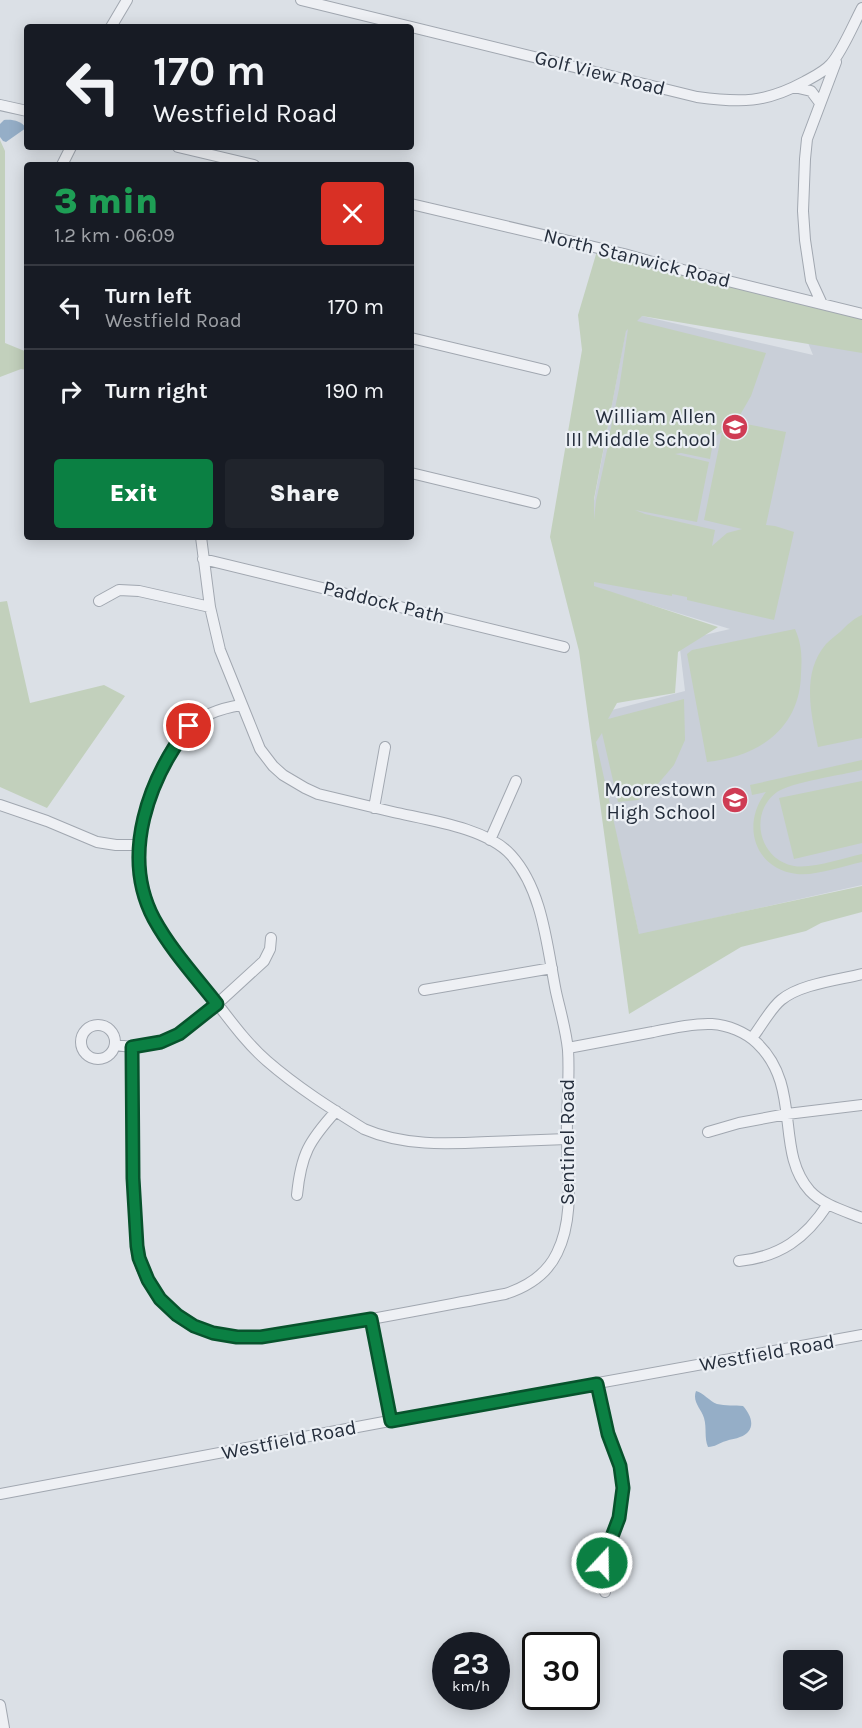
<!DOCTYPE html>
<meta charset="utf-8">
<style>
:root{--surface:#171b24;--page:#20242c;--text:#f1f3f6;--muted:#9ea1a6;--line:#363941;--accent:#0b8043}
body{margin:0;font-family:Karla,sans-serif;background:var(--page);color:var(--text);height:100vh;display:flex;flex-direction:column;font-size:22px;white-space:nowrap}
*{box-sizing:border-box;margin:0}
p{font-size:20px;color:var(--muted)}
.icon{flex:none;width:33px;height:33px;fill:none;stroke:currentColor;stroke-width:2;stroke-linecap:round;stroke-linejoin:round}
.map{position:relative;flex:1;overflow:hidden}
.panel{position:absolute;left:24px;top:162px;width:390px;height:378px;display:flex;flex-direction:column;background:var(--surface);border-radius:6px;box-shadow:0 3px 15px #0003}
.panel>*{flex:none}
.top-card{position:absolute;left:24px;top:24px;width:390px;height:126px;border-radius:6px;box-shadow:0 3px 15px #0003;background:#171b24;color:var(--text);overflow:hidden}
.controls{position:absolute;left:783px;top:1650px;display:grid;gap:12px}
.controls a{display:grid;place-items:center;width:60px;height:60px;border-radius:6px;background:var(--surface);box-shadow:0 3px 15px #0003;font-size:30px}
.speed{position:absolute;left:432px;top:1632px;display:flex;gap:12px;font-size:30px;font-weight:700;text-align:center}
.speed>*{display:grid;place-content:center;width:78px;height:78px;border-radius:50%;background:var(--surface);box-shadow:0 3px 15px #0003;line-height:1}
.speed small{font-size:15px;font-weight:400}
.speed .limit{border:3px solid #111;border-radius:9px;background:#fff;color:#111}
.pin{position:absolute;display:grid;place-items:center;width:51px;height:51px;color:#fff;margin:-26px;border:3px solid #fff;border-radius:50%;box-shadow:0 2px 6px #0007}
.me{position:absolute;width:66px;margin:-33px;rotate:21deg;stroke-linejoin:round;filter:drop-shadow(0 0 4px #0008)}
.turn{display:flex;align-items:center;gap:21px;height:126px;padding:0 30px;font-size:27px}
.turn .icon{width:78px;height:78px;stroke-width:2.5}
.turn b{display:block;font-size:42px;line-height:51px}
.round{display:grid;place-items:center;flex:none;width:63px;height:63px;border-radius:6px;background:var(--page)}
.overview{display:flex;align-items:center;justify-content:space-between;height:102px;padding:0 30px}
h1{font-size:36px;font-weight:800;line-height:45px;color:#1e9e55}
.button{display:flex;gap:12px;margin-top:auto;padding:12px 30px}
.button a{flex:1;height:69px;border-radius:6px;background:var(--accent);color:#fff;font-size:24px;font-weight:800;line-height:69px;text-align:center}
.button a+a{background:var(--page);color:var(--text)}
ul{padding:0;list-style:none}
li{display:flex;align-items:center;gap:18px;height:84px;padding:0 30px;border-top:2px solid var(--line)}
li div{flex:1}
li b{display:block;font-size:22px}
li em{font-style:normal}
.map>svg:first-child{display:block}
</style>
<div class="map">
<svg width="862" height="1728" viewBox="0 0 862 1728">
<rect width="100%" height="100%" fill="#dbe0e6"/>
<path fill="#c9cfd8" d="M 789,296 L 862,313 L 862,885 L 639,935 L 589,716 L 685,691 L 679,641 L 730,629 L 586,585 L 593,506 L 629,313 L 813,355 Z"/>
<path fill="#c2d0bc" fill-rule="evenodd" d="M 0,140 L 5,151 L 5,343 L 27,352 L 27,370 L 21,369 L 0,377 Z
M 597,251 L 862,316 L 862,353 L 642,316 L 637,321 L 766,353 L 751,396 L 736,422 L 786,432 L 766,525 L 775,526 L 794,532 L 774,620 L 687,600 L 687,597 L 672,594 L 672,596 L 594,582 L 594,586 L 718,627 L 678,652 L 675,693 L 617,703 L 608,719 L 684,699 L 685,740 L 674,765 L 657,785 L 638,800 L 618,802 L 602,733 L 596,742 L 639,934 L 862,886 L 862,912 L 821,923 L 806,931 L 741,947 L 629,1014 L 579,651 L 550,537 L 582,350 L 578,315 ZM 628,329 L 619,389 L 609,437 L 612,438 L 612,441 L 609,441 L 596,501 L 594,520 L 594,499 L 626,331 ZM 722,432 L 704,520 L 742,529 L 727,533 L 712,546 L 715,530 L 645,514 L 635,510 L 697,522 L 709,462 L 675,454 L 681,453 L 710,459 L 714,437 Z
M 7,601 L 30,703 L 104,685 L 125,696 L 47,808 L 0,787 L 0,602 Z
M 862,615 L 862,738 L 818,747 C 811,714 801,673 826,644 C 830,640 835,636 840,632 C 847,625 853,619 862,615 Z
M 795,629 C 802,645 802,657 801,674 C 800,729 758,757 707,762 L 687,654 L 692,650 Z
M 862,760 L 862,770 C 842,775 792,782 777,792 C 748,813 759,860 794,866 C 813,869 843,858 862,854 L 862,862 C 843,866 816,876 797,874 C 754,869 741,824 766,792 L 752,795 L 750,785 Z
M 862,781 L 862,843 L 794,859 L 779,798 Z"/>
<path fill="#95aec7" d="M 4,120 C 12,119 22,121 26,128 L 6,142 L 3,141 L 0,137 L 0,124 Z
M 696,1391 C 704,1393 709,1401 717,1404 C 725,1406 735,1405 743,1406 C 753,1417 756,1431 740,1437 C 736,1439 731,1439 726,1441 C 719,1443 715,1447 708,1447 C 704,1438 707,1428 704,1418 C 701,1408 692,1402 696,1391 Z"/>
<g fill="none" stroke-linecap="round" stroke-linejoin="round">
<defs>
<path id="minor" d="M 301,0 L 697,97 C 741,103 765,103 804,82 C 813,77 824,72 831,64 C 842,52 854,23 862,8
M 111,27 L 127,0
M 794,87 L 811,91 L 820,103
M 0,105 L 27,111
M 178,147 L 254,165
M 62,165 L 71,147
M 411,204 L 624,254 L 663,265 L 862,314
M 822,304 L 811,280 L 805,240 L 803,211 L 805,159 L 807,139 L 836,62
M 411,338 L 545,370
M 411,473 L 535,503
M 203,559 L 564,647
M 99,601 L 119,590 L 139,591 L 210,607
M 241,705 C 192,713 177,734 157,778 C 133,834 132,891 168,942 C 179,958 193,973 205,988 C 225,1013 243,1040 267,1061 C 297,1087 330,1108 364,1129 C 403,1146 446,1144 488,1142 C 514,1141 540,1140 567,1139
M 0,805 L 47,821 L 97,842 L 116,845 L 139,845
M 374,808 L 385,747
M 490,840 L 516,781
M 424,990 L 552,968
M81 1042a17 17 0 1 1 34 0a17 17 0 1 1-34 0Z
M 752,1038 C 761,1027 770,1009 781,1000 C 800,984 838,980 862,974
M 115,1045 L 132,1047 L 161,1042 L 179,1034 L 217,1004 L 264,961 L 270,949 L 271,938
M 132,1047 C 132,1097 132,1147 134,1197 C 135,1216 134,1237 138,1256 C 147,1292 177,1324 214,1333 C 251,1343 289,1333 326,1327 C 386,1317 446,1305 505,1294 C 527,1287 547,1274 557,1253 C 574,1219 568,1177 567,1141 C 566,1110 570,1080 568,1050 C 566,1030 560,1010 556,992 C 547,947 543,890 511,855 C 487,828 428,820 393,812 C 368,806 343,800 318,794 L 305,788 L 283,775 L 273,766 L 260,749 L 220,650 L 210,607 L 201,537
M 568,1048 C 596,1043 625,1037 653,1032 C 671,1028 694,1023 712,1024 C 728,1025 745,1032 757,1043 C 803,1087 774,1151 810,1191 C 823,1205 845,1211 862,1218
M 708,1132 L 739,1123 L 787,1114 L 862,1105
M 297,1195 C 301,1154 309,1141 336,1111
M 739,1261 C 780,1257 806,1238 828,1204
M 371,1319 L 391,1421
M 597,1384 L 608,1434 L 620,1466 L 623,1488 L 619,1518 L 602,1563 L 605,1592
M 0,1494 L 384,1422 L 862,1335
M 0,1705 L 4,1728"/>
</defs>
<use href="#minor" stroke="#a1a7b0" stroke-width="12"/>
<use href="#minor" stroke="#eef0f4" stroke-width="10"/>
</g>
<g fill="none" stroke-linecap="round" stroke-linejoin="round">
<defs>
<path id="route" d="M 189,726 C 149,779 120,855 154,919 C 171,950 195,976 217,1004 L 179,1034 L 161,1042 L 132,1047 L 133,1178 L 137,1246 L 139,1258 L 148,1280 L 160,1299 L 177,1315 L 194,1326 L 213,1333 L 237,1337 L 261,1337 L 371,1319 L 391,1421 L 597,1384 L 608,1434 L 620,1466 L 623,1488 L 619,1518 L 602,1563"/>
</defs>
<use href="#route" stroke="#07532c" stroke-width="15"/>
<use href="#route" stroke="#0b8043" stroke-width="10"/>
</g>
<defs>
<symbol id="school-disc" viewBox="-11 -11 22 22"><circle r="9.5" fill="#cf3c54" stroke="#ebeff4"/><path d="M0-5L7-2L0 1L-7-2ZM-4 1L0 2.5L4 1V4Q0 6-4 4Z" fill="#fff"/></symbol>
</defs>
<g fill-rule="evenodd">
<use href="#school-disc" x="720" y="412" width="30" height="30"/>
<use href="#school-disc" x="720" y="785" width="30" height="30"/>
</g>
<g text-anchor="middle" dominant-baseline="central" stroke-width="4.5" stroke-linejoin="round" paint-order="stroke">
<g font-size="20" fill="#252e3c" stroke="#ebeff4">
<text transform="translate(600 73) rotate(14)">Golf View Road</text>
<text transform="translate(637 258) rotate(14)">North Stanwick Road</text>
<text transform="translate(384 602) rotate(14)">Paddock Path</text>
<text transform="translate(567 1142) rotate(-90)">Sentinel Road</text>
<text transform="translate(767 1353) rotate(-10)">Westfield Road</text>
<text transform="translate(289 1440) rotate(-11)">Westfield Road</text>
</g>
<g font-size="20" fill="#252e3c" stroke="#ebeff4" text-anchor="end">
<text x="716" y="416">William Allen<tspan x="716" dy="23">III Middle School</tspan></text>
<text x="716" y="789">Moorestown<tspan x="716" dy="23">High School</tspan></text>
</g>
</g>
</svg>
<div class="controls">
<a><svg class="icon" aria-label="layers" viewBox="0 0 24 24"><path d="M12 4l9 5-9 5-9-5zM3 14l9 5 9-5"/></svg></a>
</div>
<div class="speed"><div>23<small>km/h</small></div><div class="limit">30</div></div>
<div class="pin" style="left:189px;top:726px;background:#d93025"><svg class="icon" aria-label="arrive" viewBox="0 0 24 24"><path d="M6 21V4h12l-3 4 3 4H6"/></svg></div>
<svg class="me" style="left:602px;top:1563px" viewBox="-20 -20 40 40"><circle r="17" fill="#0b8043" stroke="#fff" stroke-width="3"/><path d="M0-11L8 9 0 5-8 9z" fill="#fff"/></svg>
<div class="top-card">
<div class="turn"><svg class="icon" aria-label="left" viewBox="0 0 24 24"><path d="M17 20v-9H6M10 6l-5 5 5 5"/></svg><div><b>170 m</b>Westfield Road</div></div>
</div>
<section class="panel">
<div class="overview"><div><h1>3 min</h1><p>1.2 km · 06:09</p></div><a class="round" style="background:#d93025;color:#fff"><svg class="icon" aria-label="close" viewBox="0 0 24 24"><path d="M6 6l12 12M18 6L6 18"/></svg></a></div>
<ul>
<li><svg class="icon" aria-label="left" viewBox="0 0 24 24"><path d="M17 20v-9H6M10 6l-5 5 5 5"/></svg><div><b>Turn left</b><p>Westfield Road</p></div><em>170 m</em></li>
<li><svg class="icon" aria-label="right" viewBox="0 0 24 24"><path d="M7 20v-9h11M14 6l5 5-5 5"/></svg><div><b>Turn right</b></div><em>190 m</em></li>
</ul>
<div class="button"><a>Exit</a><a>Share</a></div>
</section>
</div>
